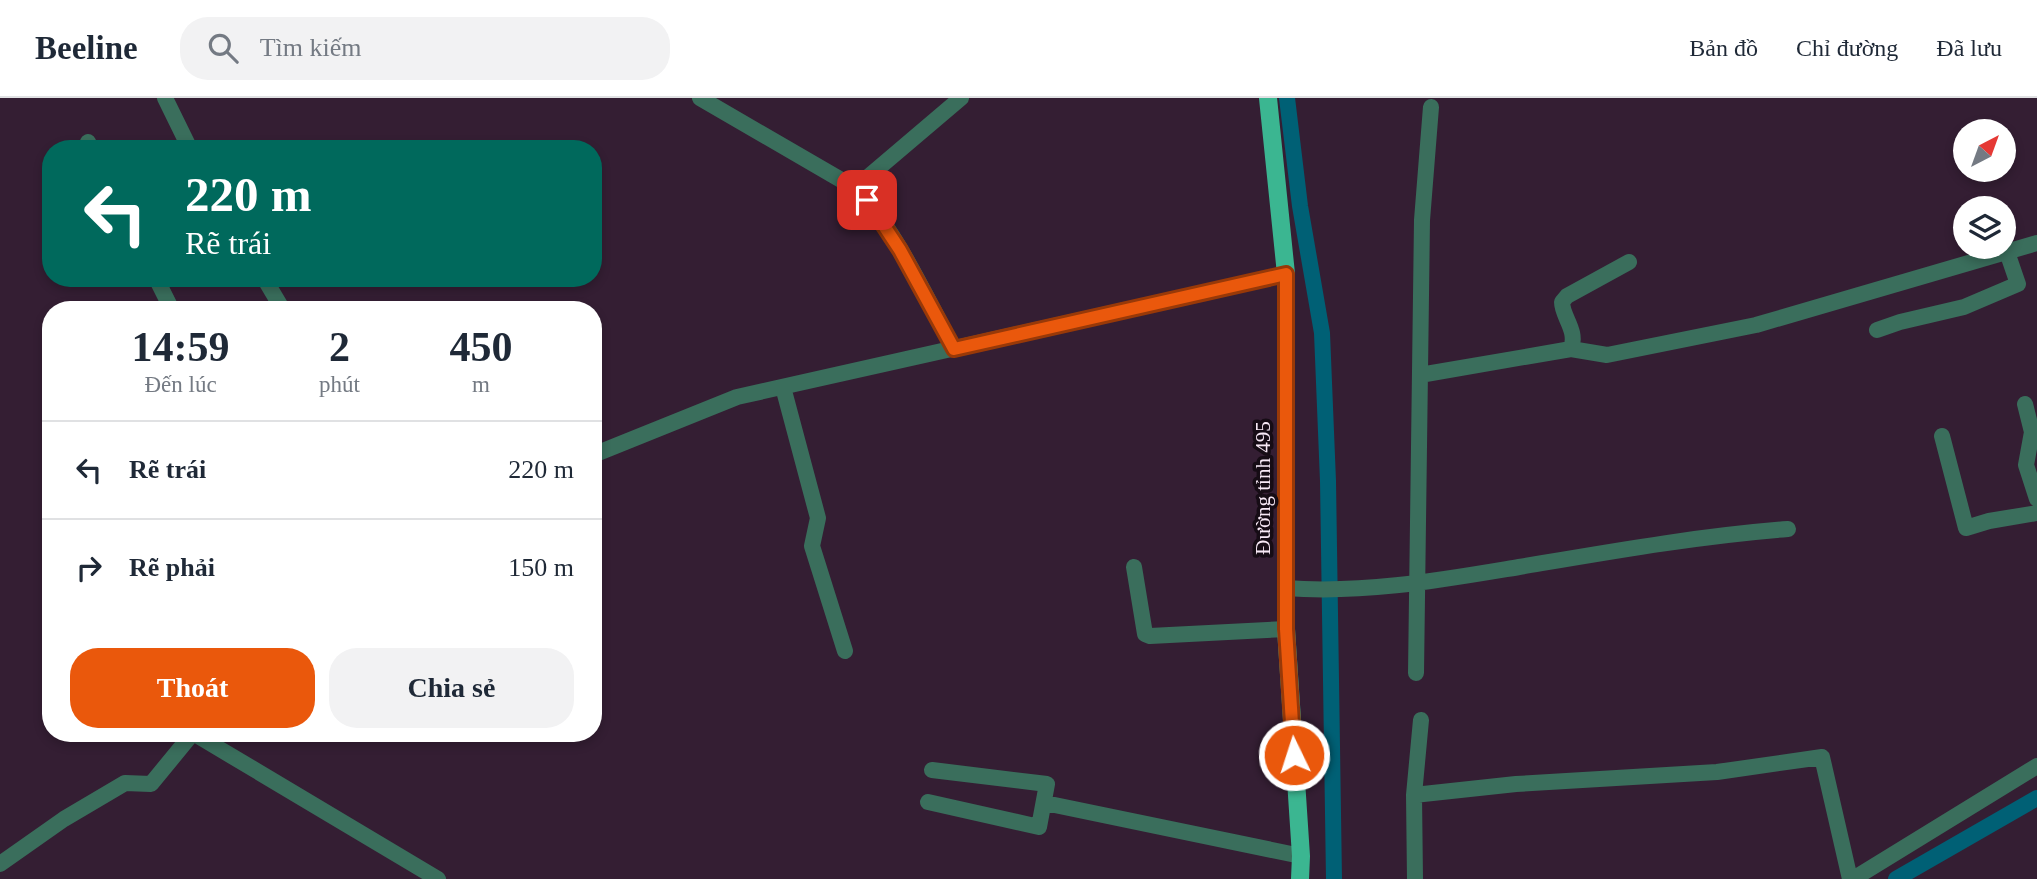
<!DOCTYPE html>
<html lang="vi">
<meta charset="utf-8">
<style>
:root{--surface:#fff;--page:#f2f2f3;--text:#1f2937;--muted:#747a83;--line:#e0e1e3;--accent:#ea580c}
body{margin:0;font-family:Georgia,serif;background:var(--page);color:var(--text);height:100vh;display:flex;flex-direction:column;font-size:26px;white-space:nowrap}
*{box-sizing:border-box;margin:0}
p{font-size:23px;color:var(--muted)}
.icon{flex:none;width:38px;height:38px;fill:none;stroke:currentColor;stroke-width:2;stroke-linecap:round;stroke-linejoin:round}
.map{position:relative;flex:1;overflow:hidden}
.panel{position:absolute;left:42px;top:203px;width:560px;height:441px;display:flex;flex-direction:column;background:var(--surface);border-radius:28px;box-shadow:0 4px 10px #0003}
.panel>*{flex:none}
.top-card{position:absolute;left:42px;top:42px;width:560px;height:147px;border-radius:28px;box-shadow:0 4px 10px #0003;background:#00695c;color:#fff;overflow:hidden}
.needle{width:46px;rotate:41deg}
.fabs{position:absolute;left:1953px;top:21px;display:grid;gap:14px}
.fabs a{display:grid;place-items:center;width:63px;height:63px;border-radius:50%;background:var(--surface);box-shadow:0 4px 10px #0003;font-size:35px}
.pin{position:absolute;display:grid;place-items:center;width:60px;height:60px;color:#fff;margin:-30px;border-radius:14px;box-shadow:0 4px 10px #0006}
.me{position:absolute;width:77px;margin:-38px;rotate:356deg;stroke-linejoin:round;filter:drop-shadow(0 0 5px #0008)}
.turn{display:flex;align-items:center;gap:24px;height:147px;padding:0 28px;font-size:32px}
.turn .icon{width:91px;height:91px;stroke-width:2.5}
.turn b{display:block;font-size:49px;line-height:60px}
.eta{display:flex;justify-content:space-evenly;align-items:center;height:119px;text-align:center}
.eta b{font-size:42px;font-weight:700;line-height:49px}
.button{display:flex;gap:14px;margin-top:auto;padding:14px 28px}
.button a{flex:1;height:80px;border-radius:28px;background:var(--accent);color:#fff;font-size:28px;font-weight:700;line-height:80px;text-align:center}
.button a+a{background:var(--page);color:var(--text)}
ul{padding:0;list-style:none}
li{display:flex;align-items:center;gap:21px;height:98px;padding:0 28px;border-top:2px solid var(--line)}
li div{flex:1}
li b{display:block;font-size:26px}
li em{font-style:normal}
header{display:flex;align-items:center;gap:42px;box-sizing:border-box;height:98px;padding:0 35px;background:var(--surface);border-bottom:2px solid var(--line)}
header strong{font-size:33px}
nav{display:flex;gap:38px;margin-inline-start:auto;font-size:24px}
.search{width:490px;height:63px;background:var(--page);display:flex;align-items:center;gap:18px;box-sizing:border-box;padding:0 24px;border-radius:28px;color:var(--muted);font-size:26px}
.map>svg:first-child{display:block}
</style>
<header>
<strong>Beeline</strong>
<div class="search"><svg class="icon" aria-label="search" viewBox="0 0 24 24"><circle cx="10" cy="10" r="6"/><path d="M15 15l6 6"/></svg>Tìm kiếm</div>
<nav><a>Bản đồ</a><a>Chỉ đường</a><a>Đã lưu</a></nav>
</header>
<div class="map">
<svg width="2037" height="781" viewBox="0 0 2037 781">
<rect width="100%" height="100%" fill="#341e33"/>
<g fill="none" stroke-linecap="round" stroke-linejoin="round">
<path stroke="#006075" stroke-width="16" d="M 1287,0 L 1300,108 L 1322,235 L 1328,383 L 1334,781
M 1896,781 L 2037,700"/>
<path stroke="#3a6e5c" stroke-width="16" d="M 165,0 L 190,51
M 700,0 L 855,90 C 893,126 928,203 954,251
M 88,44 L 91,51
M 855,90 L 961,0
M 156,180 L 172,212
M 264,180 L 283,212
M 1877,232 L 1900,224 L 1964,209 L 2018,186 L 2007,154
M 1571,251 C 1578,232 1562,219 1562,204 L 1567,198 L 1629,164
M 1420,277 L 1571,251 L 1607,257 L 1756,227 L 2037,145
M 783,289 L 818,420 L 812,448 L 845,553
M 2025,306 L 2032,334 L 2026,367 L 2037,401
M 1942,338 L 1966,430 L 1989,423 L 2037,415
M 593,357 L 737,299 L 1286,176
M 1134,469 L 1145,536 L 1150,538 L 1286,531
M 1285,490 C 1364,496 1441,482 1519,469 C 1608,454 1698,438 1788,431
M 1416,575 L 1422,122 L 1431,9
M 193,635 L 438,781
M 1414,697 L 1516,686 L 1717,674 L 1822,659 L 1850,781
M 928,704 L 1039,729 L 1047,686 L 932,672
M 1045,705 L 1301,758
M 0,766 L 64,721 L 125,685 L 151,686 L 192,636
M 1415,781 L 1414,697 L 1421,622
M 1853,781 L 2037,668"/>
<path stroke="#3bb691" stroke-width="18" d="M 1268,0 L 1286,176 L 1286,531 L 1301,758 L 1300,781"/>
</g>
<g fill="none" stroke-linecap="round" stroke-linejoin="round">
<defs>
<path id="route" d="M 867,102 L 900,152 L 954,251 L 1286,176 L 1286,531 L 1294,657"/>
</defs>
<use href="#route" stroke="#983908" stroke-width="18"/>
<use href="#route" stroke="#ea580c" stroke-width="12"/>
</g>
<g text-anchor="middle" dominant-baseline="central" stroke-width="7" stroke-linejoin="round" paint-order="stroke">
<g font-size="21" fill="#f8e9f6" stroke="#160c15">
<text transform="translate(1263 390) rotate(-90)">Đường tỉnh 495</text>
</g>
</g>
</svg>
<div class="fabs">
<a><svg class="needle" viewBox="-14 -14 28 28"><path d="M0-13l5 13h-10z" fill="#e53935"/><path d="M0 13l5-13h-10z" fill="#747a83"/></svg></a>
<a><svg class="icon" aria-label="layers" viewBox="0 0 24 24"><path d="M12 4l9 5-9 5-9-5zM3 14l9 5 9-5"/></svg></a>
</div>
<div class="pin" style="left:867px;top:102px;background:#d93025"><svg class="icon" aria-label="arrive" viewBox="0 0 24 24"><path d="M6 21V4h12l-3 4 3 4H6"/></svg></div>
<svg class="me" style="left:1294px;top:657px" viewBox="-20 -20 40 40"><circle r="17" fill="#ea580c" stroke="#fff" stroke-width="3"/><path d="M0-11L8 9 0 5-8 9z" fill="#fff"/></svg>
<div class="top-card">
<div class="turn"><svg class="icon" aria-label="left" viewBox="0 0 24 24"><path d="M17 20v-9H6M10 6l-5 5 5 5"/></svg><div><b>220 m</b>Rẽ trái</div></div>
</div>
<section class="panel">
<div class="eta">
<div><b>14:59</b><p>Đến lúc</p></div>
<div><b>2</b><p>phút</p></div>
<div><b>450</b><p>m</p></div>
</div>
<ul>
<li><svg class="icon" aria-label="left" viewBox="0 0 24 24"><path d="M17 20v-9H6M10 6l-5 5 5 5"/></svg><div><b>Rẽ trái</b></div><em>220 m</em></li>
<li><svg class="icon" aria-label="right" viewBox="0 0 24 24"><path d="M7 20v-9h11M14 6l5 5-5 5"/></svg><div><b>Rẽ phải</b></div><em>150 m</em></li>
</ul>
<div class="button"><a>Thoát</a><a>Chia sẻ</a></div>
</section>
</div>
